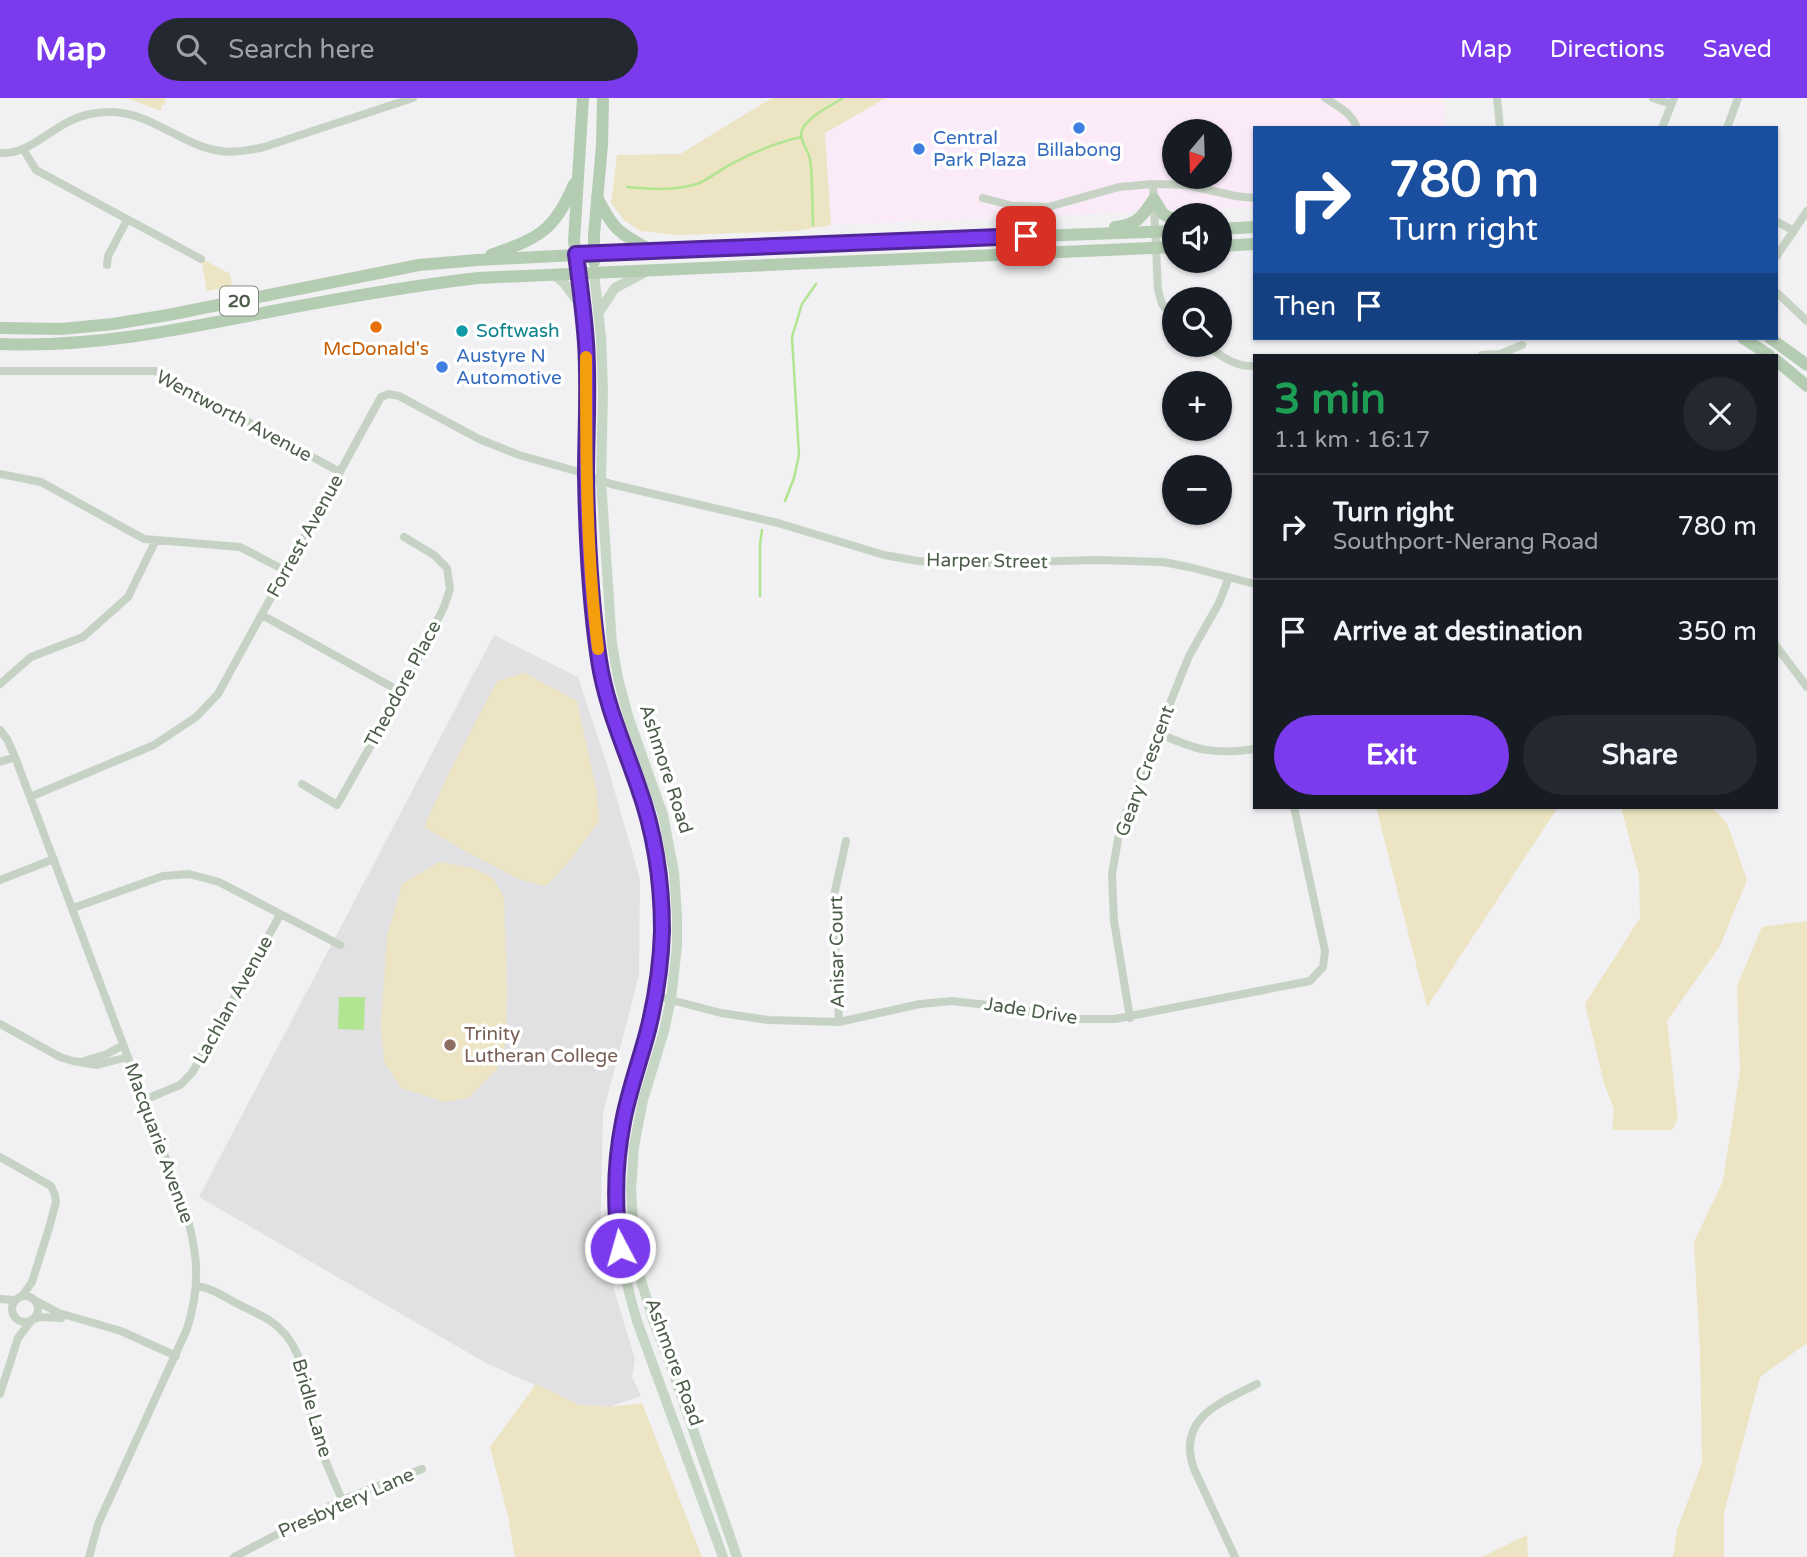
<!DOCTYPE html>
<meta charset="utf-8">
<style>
:root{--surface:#171b24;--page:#242831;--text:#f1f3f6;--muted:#9ea1a6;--line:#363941;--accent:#7c3aed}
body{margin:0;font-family:"Varela Round",sans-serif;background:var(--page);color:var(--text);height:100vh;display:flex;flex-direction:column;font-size:26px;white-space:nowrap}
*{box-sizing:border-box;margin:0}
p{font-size:23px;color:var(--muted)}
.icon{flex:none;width:38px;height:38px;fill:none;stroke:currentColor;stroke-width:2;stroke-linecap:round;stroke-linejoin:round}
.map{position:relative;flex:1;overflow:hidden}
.details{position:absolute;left:1253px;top:256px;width:525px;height:455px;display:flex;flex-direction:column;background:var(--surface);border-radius:0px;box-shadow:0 2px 5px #0004}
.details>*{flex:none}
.hud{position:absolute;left:1253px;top:28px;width:525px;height:214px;border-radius:0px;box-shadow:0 2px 5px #0004;background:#1a4fa0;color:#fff;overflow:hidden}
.needle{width:46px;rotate:199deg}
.tools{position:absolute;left:1162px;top:21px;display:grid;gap:14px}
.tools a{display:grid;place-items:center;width:70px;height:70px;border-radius:50%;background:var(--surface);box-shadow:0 2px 5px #0004;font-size:35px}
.pin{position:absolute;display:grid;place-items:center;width:60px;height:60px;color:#fff;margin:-30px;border-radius:14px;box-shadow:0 4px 10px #0006}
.me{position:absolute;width:77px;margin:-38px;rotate:354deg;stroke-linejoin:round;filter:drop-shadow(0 0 5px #0008)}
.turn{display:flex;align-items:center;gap:24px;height:147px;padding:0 21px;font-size:32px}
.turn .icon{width:91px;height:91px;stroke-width:2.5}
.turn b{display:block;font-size:49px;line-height:60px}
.then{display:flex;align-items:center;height:66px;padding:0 21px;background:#0003;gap:14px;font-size:26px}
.round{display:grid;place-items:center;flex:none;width:74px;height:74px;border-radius:37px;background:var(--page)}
.summary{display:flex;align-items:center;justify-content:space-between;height:119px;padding:0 21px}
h1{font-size:42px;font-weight:700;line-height:52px;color:#1e9e55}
.action{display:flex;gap:14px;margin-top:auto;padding:14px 21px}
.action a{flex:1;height:80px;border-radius:42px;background:var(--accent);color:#fff;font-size:28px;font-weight:700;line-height:80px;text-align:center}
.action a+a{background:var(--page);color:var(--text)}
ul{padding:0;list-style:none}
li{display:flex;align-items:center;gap:21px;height:105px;padding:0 21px;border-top:2px solid var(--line)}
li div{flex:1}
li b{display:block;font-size:26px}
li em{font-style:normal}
header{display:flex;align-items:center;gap:42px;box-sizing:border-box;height:98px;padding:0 35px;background:var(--accent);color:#fff}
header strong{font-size:33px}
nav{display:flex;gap:38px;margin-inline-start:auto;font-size:24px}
.search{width:490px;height:63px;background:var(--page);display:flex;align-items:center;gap:18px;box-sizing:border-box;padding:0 24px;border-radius:38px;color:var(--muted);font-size:26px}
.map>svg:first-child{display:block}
</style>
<header>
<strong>Map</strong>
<div class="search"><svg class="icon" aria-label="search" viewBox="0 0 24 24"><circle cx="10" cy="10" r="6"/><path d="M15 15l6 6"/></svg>Search here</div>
<nav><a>Map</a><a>Directions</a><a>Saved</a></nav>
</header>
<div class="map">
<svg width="1807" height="1459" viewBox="0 0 1807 1459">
<rect width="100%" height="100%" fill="#f1f0f2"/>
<path fill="#fbebf9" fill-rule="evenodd" d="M 886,0 L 1443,0 L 1445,30 L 1255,30 L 1255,109 L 831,127 L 825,35 ZM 1174,33 L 1220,33 L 1220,79 L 1174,79 Z"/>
<path fill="#e1e1e3" d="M 494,537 L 578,579 L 608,670 L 640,781 L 639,877 L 603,1016 L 600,1145 L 635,1261 L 632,1279 L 641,1298 L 609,1309 L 579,1307 L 486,1265 L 199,1099 Z"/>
<path fill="#ece4c2" d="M 119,0 L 165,0 L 165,7 L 161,7 L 161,13 L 129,1 Z
M 772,0 L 886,0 L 825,35 L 831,127 L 796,133 L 678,137 L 641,133 L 625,123 L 611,105 L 617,57 L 680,56 Z
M 204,162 L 230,176 L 232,188 L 207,193 L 202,165 Z
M 525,575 L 577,603 L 597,695 L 599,723 L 569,764 L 546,788 L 521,782 L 463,752 L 424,729 L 448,677 L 497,583 Z
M 1376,709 L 1558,709 L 1427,909 Z
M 1621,709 L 1712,709 L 1727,725 L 1747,782 L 1720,848 L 1667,923 L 1678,1021 L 1672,1032 L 1612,1032 L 1614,1011 L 1604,985 L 1585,906 L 1640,820 L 1639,777 Z
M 439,764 L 472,770 L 493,780 L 504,799 L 507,895 L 505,947 L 497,971 L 468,1000 L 445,1004 L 401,990 L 384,963 L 381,926 L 387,839 L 402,786 Z
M 1807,823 L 1807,1245 L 1760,1279 L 1724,1415 L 1724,1459 L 1673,1459 L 1677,1432 L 1702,1365 L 1700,1254 L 1694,1144 L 1723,1083 L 1740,974 L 1737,888 L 1762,829 Z
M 536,1286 L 579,1307 L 609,1309 L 642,1305 L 702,1459 L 515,1459 L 508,1418 L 490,1349 Z
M 1527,1437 L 1528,1459 L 1482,1459 Z"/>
<path fill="#b1e592" d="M 339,899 L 365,899 L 364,932 L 338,931 Z"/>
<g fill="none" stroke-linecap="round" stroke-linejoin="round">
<path stroke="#b1e592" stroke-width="2.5" d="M 627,89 C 650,91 674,93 697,86 C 710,81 722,70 735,64 C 754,54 779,44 801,39
M 813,127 C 812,106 813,82 810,61 C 808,51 797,40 803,30 C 811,17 830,8 843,0
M 785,403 L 794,380 L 799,357 L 792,239 L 802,206 L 816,186
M 760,498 L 760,447 L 762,432"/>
<path stroke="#c6d3c4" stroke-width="8" d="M 1325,0 C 1339,9 1351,14 1357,30
M 1497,0 L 1500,30
M 1653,0 L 1671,6
M 1662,30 L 1674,0
M 1727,30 L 1738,0
M 23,51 L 36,72 L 201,161
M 0,55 C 26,57 46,35 68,24 C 81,17 95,14 110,14 C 152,14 181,48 221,53 C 236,55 250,52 264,49 L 413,0
M 1153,86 L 1158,192 L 1162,206 L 1174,222
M 983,100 L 1013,108 L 1048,109 L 1119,89 L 1153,86 L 1187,87 L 1235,98 L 1255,100
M 1776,123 L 1794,133
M 1776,159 L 1807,113
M 107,167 L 108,158 L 127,122
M 1776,194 L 1807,223
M 1206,247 C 1222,258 1234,269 1255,268
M 1482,257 L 1500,256 L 1522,247
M 0,273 L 155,273 L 340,374
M 0,376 L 41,384 L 144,441 L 240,449 L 286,473
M 262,517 L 401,594
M 1776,548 L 1807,589
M 0,586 L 31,559 L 83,539 L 128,499 L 156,442
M 0,632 L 7,641 L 15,659 L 185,1111 C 198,1156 201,1186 187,1231 L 98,1426 L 89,1459
M 1158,635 C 1196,652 1212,657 1255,651
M 0,664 L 15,659
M 302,686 L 337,707 L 401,594 L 444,509 L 450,491 L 447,470 L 434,457 L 404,439
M 30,699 L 154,647 L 196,619 L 218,596 L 381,299 L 389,296 L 399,298 L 479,341 L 519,357 L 576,373 L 611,386 L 778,425 L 884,457 L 918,463 L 952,466 L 1097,462 L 1163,464 L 1189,469 L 1255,486
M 0,782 L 54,761
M 73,810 L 163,778 L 189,776 L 219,784 L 340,847
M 656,898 L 721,915 L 768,922 L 839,924 L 920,906 L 952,903 L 1006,909 L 1068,921 L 1115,921 L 1310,883 L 1323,869 L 1325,853 L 1294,709
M 1130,920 L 1114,823 L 1112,776 L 1120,730 L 1189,558 L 1219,505 L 1229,479
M 839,924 L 833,802 L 846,743
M 0,926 L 60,959 L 73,963 L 97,967 L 128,959
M 84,963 L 107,956 L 123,947
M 144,1002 L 180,987 L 192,975 L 280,817
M 0,1059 L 51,1088 L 55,1097 L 56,1104 L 49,1130 L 32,1184 L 22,1198
M 196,1188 C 213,1190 226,1200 240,1207 C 250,1212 260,1217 269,1222 C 308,1248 303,1288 313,1327 C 320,1353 332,1378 342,1402
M12 1211a13 13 0 1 1 26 0a13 13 0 1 1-26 0Z
M 0,1201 L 15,1202
M 36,1203 L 59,1215 L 121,1233 L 176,1258
M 34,1221 L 40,1219 L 61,1220
M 0,1296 L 18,1240 L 31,1223
M 234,1459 L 342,1402 L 422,1371
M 1235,1459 L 1194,1371 C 1176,1320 1220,1305 1257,1286"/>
<path stroke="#c5d7c4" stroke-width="10" d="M 594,174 L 601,239 L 603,293 L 601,383 L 612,546 L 618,580 L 628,618 L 663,717 L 674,774 L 677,818 L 677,848 L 671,901 L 664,933 L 643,1002 L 634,1048 L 631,1093 L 635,1149 L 640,1179 L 654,1225 L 672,1271 L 737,1459
M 579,175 C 582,200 586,225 587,250 C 588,293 586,336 586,378 C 588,439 591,500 599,560 C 605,606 623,644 638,687 C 653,728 660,770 661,813 C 663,854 658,895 647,935 C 639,964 629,993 623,1023 C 609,1090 617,1158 637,1223 L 723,1459
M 554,176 L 564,185 L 581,208
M 599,214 L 615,190 L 645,174"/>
<path stroke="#b4ccb2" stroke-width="12" d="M 597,99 C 614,133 619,135 652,153
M 1115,129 C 1138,127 1142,118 1154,101 L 1163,116 L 1174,122
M 1220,131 L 1255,129
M 1220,148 L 1255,146
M 491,157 C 538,140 554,134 574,86
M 577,164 L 574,143 L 583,0
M 594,164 L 594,137 L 602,47 L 603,0
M 0,230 L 61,231 L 113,226 L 168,217 L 419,167 L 477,162 L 756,148 L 1174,133
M 1743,240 L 1769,257
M 1770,240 L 1807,267
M 0,246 C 93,250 183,231 273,213 C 341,200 409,188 478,180 L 1174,149
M 1776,262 L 1807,288"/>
</g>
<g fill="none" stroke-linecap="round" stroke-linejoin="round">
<defs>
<path id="route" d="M 620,1150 C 614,1107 615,1065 623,1024 C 629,992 640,963 648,932 C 656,900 661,866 662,833 C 662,783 655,735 638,688 C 623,644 606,608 599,562 C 590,501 587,439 586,377 C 586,334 589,289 586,245 C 584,216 580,186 576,156 L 1026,138"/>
</defs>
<use href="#route" stroke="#51269a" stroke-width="18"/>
<use href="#route" stroke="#7c3aed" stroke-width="12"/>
<path stroke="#f59e0b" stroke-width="12" d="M 586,259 C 586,357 586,454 598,551"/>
</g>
<g fill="#3f7fe0" stroke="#fff" stroke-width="2.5">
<circle cx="1079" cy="30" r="7"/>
<circle cx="919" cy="51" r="7"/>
<circle cx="442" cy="269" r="7"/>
</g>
<circle fill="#e8710a" stroke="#fff" stroke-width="2.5" cx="376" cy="229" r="7"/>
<circle fill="#0f9aa8" stroke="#fff" stroke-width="2.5" cx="462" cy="233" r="7"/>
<circle fill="#8d6e63" stroke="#fff" stroke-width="2.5" cx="450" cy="947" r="7"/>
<g text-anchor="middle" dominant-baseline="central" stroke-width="7" stroke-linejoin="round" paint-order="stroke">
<rect fill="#fff" stroke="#818d80" stroke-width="2" x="220" y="188.5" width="38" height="29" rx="5"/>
<g font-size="18" font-weight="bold" fill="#4b5c49">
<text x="239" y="203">20</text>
</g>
<g font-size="19" fill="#366cbe" stroke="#fff" text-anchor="start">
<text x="933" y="40">Central<tspan x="933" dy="22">Park Plaza</tspan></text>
<text x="1079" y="52" text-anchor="middle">Billabong</text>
<text x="456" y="258">Austyre N<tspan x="456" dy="22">Automotive</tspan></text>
</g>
<g font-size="19" fill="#0d838f" stroke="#fff" text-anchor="start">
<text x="476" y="233">Softwash</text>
</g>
<g font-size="19" fill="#c56008" stroke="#fff">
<text x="376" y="251">McDonald's</text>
</g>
<g font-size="19" fill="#4b5c49" stroke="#fff">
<text transform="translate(234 318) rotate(28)">Wentworth Avenue</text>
<text transform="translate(305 438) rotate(-61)">Forrest Avenue</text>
<text transform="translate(987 463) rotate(1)">Harper Street</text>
<text transform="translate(403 586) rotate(-62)">Theodore Place</text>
<text transform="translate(666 671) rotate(72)">Ashmore Road</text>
<text transform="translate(1145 673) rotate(-70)">Geary Crescent</text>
<text transform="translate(837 854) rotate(-91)">Anisar Court</text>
<text transform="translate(233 902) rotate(-61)">Lachlan Avenue</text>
<text transform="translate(1031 913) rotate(9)">Jade Drive</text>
<text transform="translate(159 1045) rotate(70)">Macquarie Avenue</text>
<text transform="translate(674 1264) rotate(70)">Ashmore Road</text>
<text transform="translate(312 1310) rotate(74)">Bridle Lane</text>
<text transform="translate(346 1405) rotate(-24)">Presbytery Lane</text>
</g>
<g font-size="19" fill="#785e54" stroke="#fff" text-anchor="start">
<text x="464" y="936">Trinity<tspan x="464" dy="22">Lutheran College</tspan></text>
</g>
</g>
</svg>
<div class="tools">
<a><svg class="needle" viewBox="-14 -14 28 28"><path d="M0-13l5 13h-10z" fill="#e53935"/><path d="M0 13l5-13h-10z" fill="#9ea1a6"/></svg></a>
<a><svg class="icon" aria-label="sound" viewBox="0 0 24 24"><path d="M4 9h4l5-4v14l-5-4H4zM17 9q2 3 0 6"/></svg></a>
<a><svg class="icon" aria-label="search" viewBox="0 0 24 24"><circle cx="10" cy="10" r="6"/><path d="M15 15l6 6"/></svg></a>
<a>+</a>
<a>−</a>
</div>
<div class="pin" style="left:1026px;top:138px;background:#d93025"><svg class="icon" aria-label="arrive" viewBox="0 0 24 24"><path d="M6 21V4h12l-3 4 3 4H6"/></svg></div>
<svg class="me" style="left:620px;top:1150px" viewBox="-20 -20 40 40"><circle r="17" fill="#7c3aed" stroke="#fff" stroke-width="3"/><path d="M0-11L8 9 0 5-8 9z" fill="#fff"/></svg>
<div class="hud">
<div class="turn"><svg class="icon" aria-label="right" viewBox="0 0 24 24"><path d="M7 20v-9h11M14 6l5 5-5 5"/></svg><div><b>780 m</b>Turn right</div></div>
<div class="then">Then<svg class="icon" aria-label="arrive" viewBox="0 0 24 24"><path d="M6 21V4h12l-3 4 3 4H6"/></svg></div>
</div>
<section class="details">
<div class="summary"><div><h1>3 min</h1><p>1.1 km · 16:17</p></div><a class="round"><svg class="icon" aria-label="close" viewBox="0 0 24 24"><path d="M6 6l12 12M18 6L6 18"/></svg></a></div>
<ul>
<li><svg class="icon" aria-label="right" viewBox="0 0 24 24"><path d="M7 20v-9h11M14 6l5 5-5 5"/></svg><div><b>Turn right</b><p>Southport-Nerang Road</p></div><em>780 m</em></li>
<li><svg class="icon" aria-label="arrive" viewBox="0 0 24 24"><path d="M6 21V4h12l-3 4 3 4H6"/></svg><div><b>Arrive at destination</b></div><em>350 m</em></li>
</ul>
<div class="action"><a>Exit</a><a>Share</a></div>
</section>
</div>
